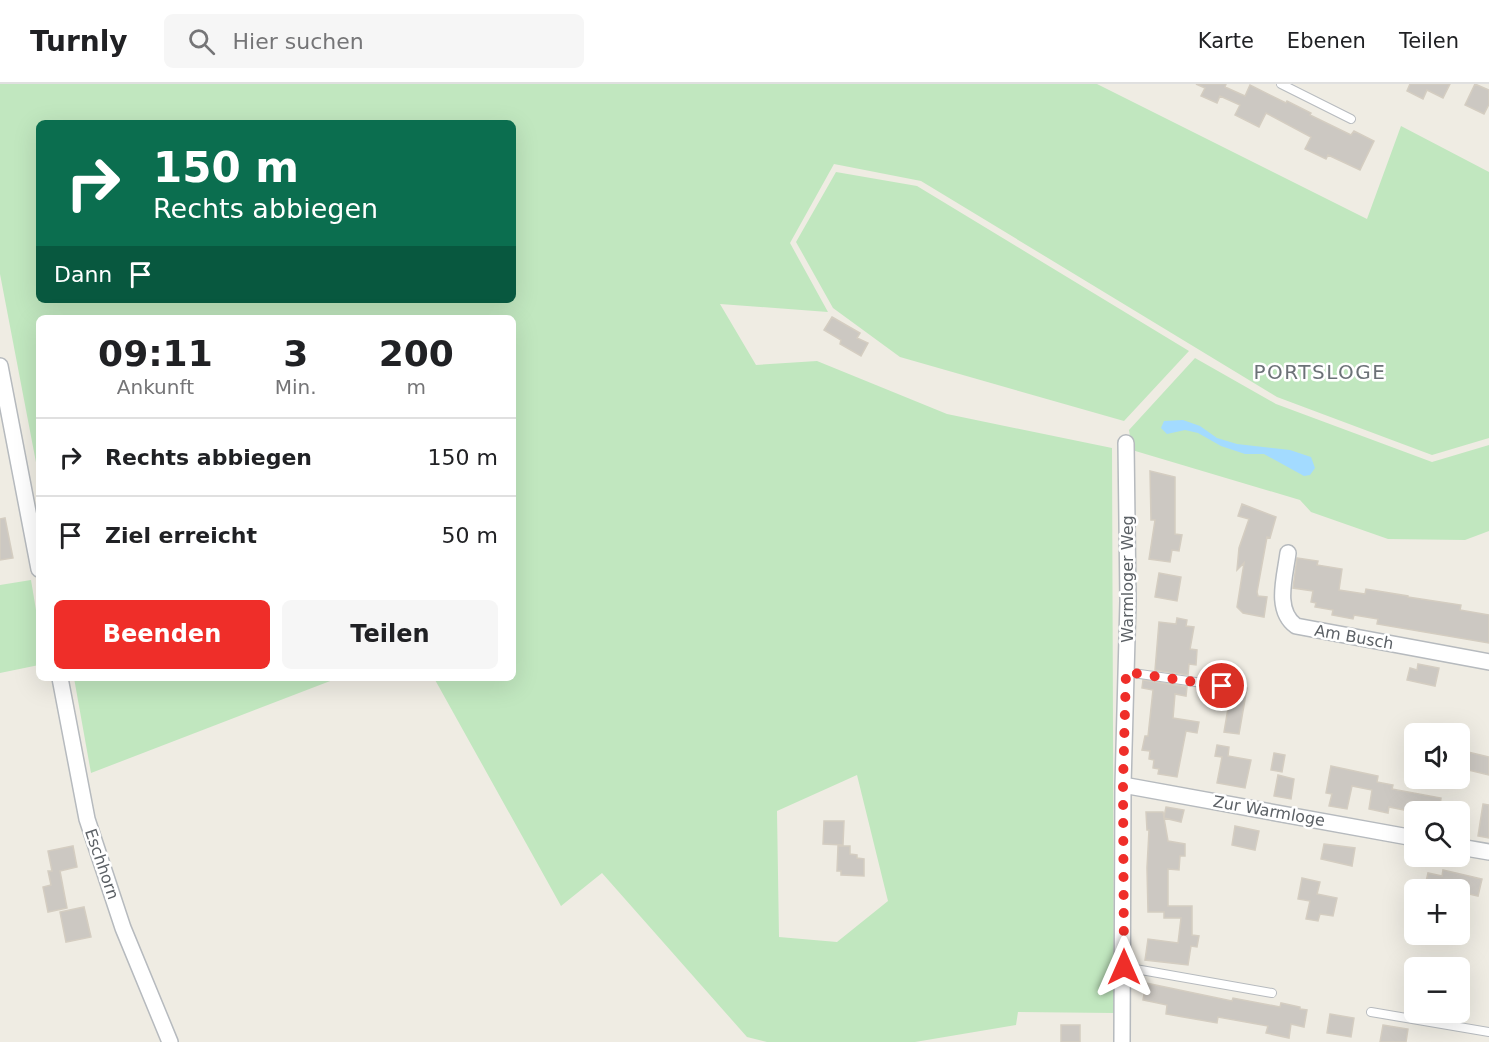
<!DOCTYPE html>
<html lang="de">
<meta charset="utf-8">
<style>
:root{--surface:#fff;--page:#f6f6f6;--text:#202124;--muted:#757577;--line:#e0e0e0;--accent:#ef2e29}
body{margin:0;font-family:"DejaVu Sans",sans-serif;background:var(--page);color:var(--text);height:100vh;display:flex;flex-direction:column;font-size:22px;white-space:nowrap}
*{box-sizing:border-box;margin:0}
p{font-size:20px;color:var(--muted)}
.icon{flex:none;width:33px;height:33px;fill:none;stroke:currentColor;stroke-width:2;stroke-linecap:round;stroke-linejoin:round}
.map{position:relative;flex:1;overflow:hidden}
.details{position:absolute;left:36px;top:231px;width:480px;height:366px;display:flex;flex-direction:column;background:var(--surface);border-radius:9px;box-shadow:0 6px 24px #0002}
.details>*{flex:none}
.guide{position:absolute;left:36px;top:36px;width:480px;height:183px;border-radius:9px;box-shadow:0 6px 24px #0002;background:#0b6e4f;color:#fff;overflow:hidden}
.fabs{position:absolute;left:1404px;top:639px;display:grid;gap:12px}
.fabs a{display:grid;place-items:center;width:66px;height:66px;border-radius:9px;background:var(--surface);box-shadow:0 6px 24px #0002;font-size:30px}
.pin{position:absolute;display:grid;place-items:center;width:51px;height:51px;color:#fff;margin:-26px;border:3px solid #fff;border-radius:50%;box-shadow:0 2px 6px #0007}
.me{position:absolute;width:66px;margin:-33px;rotate:0deg;stroke-linejoin:round;filter:drop-shadow(0 0 4px #0008)}
.turn{display:flex;align-items:center;gap:21px;height:126px;padding:0 18px;font-size:27px}
.turn .icon{width:78px;height:78px;stroke-width:2.5}
.turn b{display:block;font-size:42px;line-height:51px}
.then{display:flex;align-items:center;height:57px;padding:0 18px;background:#0003;gap:12px;font-size:22px}
.eta{display:flex;justify-content:space-evenly;align-items:center;height:102px;text-align:center}
.eta b{font-size:36px;font-weight:700;line-height:42px}
.action{display:flex;gap:12px;margin-top:auto;padding:12px 18px}
.action a{flex:1;height:69px;border-radius:9px;background:var(--accent);color:#fff;font-size:24px;font-weight:700;line-height:69px;text-align:center}
.action a+a{background:var(--page);color:var(--text)}
ul{padding:0;list-style:none}
li{display:flex;align-items:center;gap:18px;height:78px;padding:0 18px;border-top:2px solid var(--line)}
li div{flex:1}
li b{display:block;font-size:22px}
li em{font-style:normal}
header{display:flex;align-items:center;gap:36px;box-sizing:border-box;height:84px;padding:0 30px;background:var(--surface);border-bottom:2px solid var(--line)}
header strong{font-size:28px}
nav{display:flex;gap:33px;margin-inline-start:auto;font-size:21px}
.search{width:420px;height:54px;background:var(--page);display:flex;align-items:center;gap:15px;box-sizing:border-box;padding:0 21px;border-radius:9px;color:var(--muted);font-size:22px}
.map>svg:first-child{display:block}
</style>
<header>
<strong>Turnly</strong>
<div class="search"><svg class="icon" aria-label="search" viewBox="0 0 24 24"><circle cx="10" cy="10" r="6"/><path d="M15 15l6 6"/></svg>Hier suchen</div>
<nav><a>Karte</a><a>Ebenen</a><a>Teilen</a></nav>
</header>
<div class="map">
<svg width="1489" height="958" viewBox="0 0 1489 958">
<rect width="100%" height="100%" fill="#efece3"/>
<path fill="#c1e7bf" fill-rule="evenodd" d="M 0,0 L 1097,0 L 1367,135 L 1401,42 L 1489,88 L 1489,354 L 1432,371 L 1277,313 L 921,97 L 834,80 L 790,159 L 828,228 L 720,220 L 756,281 L 817,277 L 947,330 L 1112,364 L 1114,929 L 1018,928 L 1016,941 L 915,958 L 767,958 L 747,953 L 602,789 L 561,822 L 434,594 L 513,594 L 513,234 L 39,234 L 39,394 L 0,190 ZM 39,39 L 513,39 L 513,216 L 39,216 ZM 857,691 L 888,817 L 837,858 L 779,853 L 777,727 Z
M 836,88 L 917,102 L 1189,267 L 1124,337 L 900,273 L 833,224 L 796,158 Z
M 1195,274 L 1276,320 L 1432,378 L 1489,361 L 1489,447 L 1465,456 L 1388,455 L 1311,428 L 1300,416 L 1132,366 L 1129,346 Z
M 31,496 L 39,544 L 39,581 L 0,589 L 0,501 Z
M 74,594 L 338,594 L 91,689 Z"/>
<path fill="#a3dbff" d="M 1183,336 L 1200,342 L 1217,354 L 1237,360 L 1290,366 L 1311,373 L 1315,384 L 1310,391 L 1304,392 L 1264,370 L 1245,370 L 1221,362 L 1198,349 L 1185,346 L 1167,350 L 1161,344 L 1164,337 Z"/>
<path fill="#ccc8c2" stroke="#d4cdc1" stroke-width="1.5" d="M 1196,0 L 1226,0 L 1225,3 L 1245,12 L 1250,1 L 1286,19 L 1287,17 L 1311,29 L 1310,31 L 1351,51 L 1354,47 L 1374,57 L 1360,86 L 1328,71 L 1326,75 L 1305,65 L 1311,53 L 1266,29 L 1259,43 L 1235,31 L 1240,21 L 1220,12 L 1217,19 L 1201,12 L 1205,4 Z
M 1410,0 L 1450,0 L 1443,14 L 1427,6 L 1423,15 L 1407,7 Z
M 1475,0 L 1489,6 L 1489,20 L 1484,30 L 1465,21 Z
M 832,233 L 860,249 L 857,254 L 868,259 L 861,272 L 840,260 L 841,256 L 824,246 Z
M 1150,387 L 1175,393 L 1175,450 L 1182,451 L 1179,467 L 1172,466 L 1170,478 L 1149,475 L 1155,436 L 1151,436 Z
M 1242,420 L 1276,433 L 1270,454 L 1267,453 L 1257,508 L 1258,512 L 1267,513 L 1264,533 L 1243,529 L 1237,523 L 1244,479 L 1237,486 L 1239,464 L 1249,435 L 1238,432 Z
M 5,434 L 13,474 L 0,476 L 0,435 Z
M 1297,474 L 1318,477 L 1317,481 L 1342,485 L 1339,506 L 1365,510 L 1366,505 L 1408,512 L 1408,513 L 1461,521 L 1460,526 L 1489,531 L 1489,559 L 1377,540 L 1378,535 L 1354,531 L 1353,535 L 1332,531 L 1333,526 L 1315,523 L 1316,519 L 1311,518 L 1313,507 L 1293,504 Z
M 1159,489 L 1181,493 L 1177,517 L 1155,513 Z
M 1177,534 L 1187,536 L 1186,542 L 1194,543 L 1190,565 L 1197,566 L 1196,581 L 1189,580 L 1188,591 L 1155,586 L 1159,538 L 1176,540 Z
M 1418,580 L 1439,584 L 1435,602 L 1407,596 L 1410,584 L 1417,586 Z
M 1143,596 L 1187,603 L 1186,612 L 1175,610 L 1173,634 L 1199,638 L 1197,649 L 1186,647 L 1177,693 L 1158,690 L 1159,685 L 1153,684 L 1154,676 L 1149,675 L 1150,667 L 1142,666 L 1145,652 L 1148,652 L 1153,606 L 1142,604 Z
M 1232,601 L 1247,604 L 1239,650 L 1224,648 Z
M 1217,661 L 1229,663 L 1228,672 L 1251,676 L 1245,704 L 1217,699 L 1222,673 L 1215,672 Z
M 1468,668 L 1489,673 L 1489,691 L 1464,685 Z
M 1274,669 L 1285,671 L 1282,688 L 1271,686 Z
M 1331,682 L 1378,692 L 1377,698 L 1393,701 L 1392,705 L 1441,714 L 1439,728 L 1414,728 L 1389,723 L 1388,729 L 1369,725 L 1372,706 L 1352,702 L 1347,725 L 1329,722 L 1332,710 L 1326,709 Z
M 1278,691 L 1294,695 L 1291,715 L 1274,712 Z
M 1483,720 L 1489,721 L 1489,754 L 1478,752 Z
M 1166,723 L 1184,726 L 1181,738 L 1164,734 L 1168,757 L 1185,760 L 1185,772 L 1180,772 L 1179,786 L 1168,785 L 1168,822 L 1192,822 L 1192,851 L 1199,852 L 1197,863 L 1191,862 L 1188,881 L 1145,876 L 1148,855 L 1178,859 L 1181,834 L 1164,834 L 1164,828 L 1148,828 L 1147,784 L 1149,746 L 1147,746 L 1146,728 L 1163,728 L 1164,733 Z
M 824,737 L 844,737 L 843,761 L 823,760 Z
M 1235,742 L 1259,747 L 1255,766 L 1232,761 Z
M 1324,760 L 1355,764 L 1352,782 L 1321,775 Z
M 73,762 L 77,783 L 60,787 L 67,824 L 48,828 L 43,803 L 51,801 L 48,787 L 52,787 L 48,767 Z
M 838,762 L 850,762 L 850,770 L 857,771 L 857,774 L 864,775 L 864,792 L 841,791 L 841,787 L 837,787 Z
M 1443,786 L 1482,795 L 1478,812 L 1460,808 L 1460,806 L 1424,806 L 1428,789 L 1442,792 Z
M 1302,794 L 1320,798 L 1317,810 L 1337,814 L 1333,832 L 1320,830 L 1318,837 L 1306,835 L 1310,817 L 1298,815 Z
M 84,823 L 91,853 L 66,858 L 60,828 Z
M 1146,899 L 1232,917 L 1233,914 L 1280,923 L 1281,919 L 1300,923 L 1300,925 L 1307,926 L 1304,943 L 1291,940 L 1289,954 L 1266,949 L 1268,942 L 1218,933 L 1217,939 L 1166,930 L 1167,921 L 1143,916 Z
M 1330,930 L 1354,934 L 1351,953 L 1327,949 Z
M 1061,941 L 1080,941 L 1080,958 L 1061,958 Z
M 1383,941 L 1408,945 L 1406,958 L 1380,958 Z"/>
<g fill="none" stroke-linecap="round" stroke-linejoin="round">
<defs>
<path id="lane" d="M 1281,0 L 1351,35
M 1126,588 L 1223,602
M 1124,883 L 1272,909
M 1371,928 L 1489,948"/>
<path id="street" d="M 0,282 L 39,485
M 1288,469 C 1285,493 1274,526 1296,542 L 1489,578
M 60,594 L 87,735 L 123,844 L 170,958
M 1123,701 L 1414,754
M 1460,763 L 1489,768
M 1122,958 L 1123,701 L 1128,517 L 1126,359"/>
</defs>
<use href="#lane" stroke="#b6babe" stroke-width="10"/>
<use href="#street" stroke="#b6babe" stroke-width="18"/>
<use href="#lane" stroke="#fff" stroke-width="8"/>
<use href="#street" stroke="#fff" stroke-width="15"/>
</g>
<g fill="none" stroke-linecap="round" stroke-linejoin="round">
<path stroke="#ef2e29" stroke-width="10" stroke-dasharray="0 18" d="M 1124,883 L 1123,700 L 1126,588 L 1222,602"/>
</g>
<g text-anchor="middle" dominant-baseline="central" stroke-width="5" stroke-linejoin="round" paint-order="stroke">
<g font-size="16" fill="#5b6065" stroke="#fff">
<text transform="translate(1127 495) rotate(-90)">Warmloger Weg</text>
<text transform="translate(1354 553) rotate(10)">Am Busch</text>
<text transform="translate(1269 727) rotate(10)">Zur Warmloge</text>
<text transform="translate(102 780) rotate(71)">Eschhorn</text>
</g>
<g font-size="20" letter-spacing="1.5" fill="#6c7277" stroke="#fff">
<text x="1320" y="288">PORTSLOGE</text>
</g>
</g>
</svg>
<div class="fabs">
<a><svg class="icon" aria-label="sound" viewBox="0 0 24 24"><path d="M4 9h4l5-4v14l-5-4H4zM17 9q2 3 0 6"/></svg></a>
<a><svg class="icon" aria-label="search" viewBox="0 0 24 24"><circle cx="10" cy="10" r="6"/><path d="M15 15l6 6"/></svg></a>
<a>+</a>
<a>−</a>
</div>
<div class="pin" style="left:1222px;top:602px;background:#d93025"><svg class="icon" aria-label="arrive" viewBox="0 0 24 24"><path d="M6 21V4h12l-3 4 3 4H6"/></svg></div>
<svg class="me" style="left:1124px;top:883px" viewBox="-20 -20 40 40"><path d="M0-17L14 15 0 8-14 15z" fill="#ef2e29" stroke="#fff" stroke-width="4"/></svg>
<div class="guide">
<div class="turn"><svg class="icon" aria-label="right" viewBox="0 0 24 24"><path d="M7 20v-9h11M14 6l5 5-5 5"/></svg><div><b>150 m</b>Rechts abbiegen</div></div>
<div class="then">Dann<svg class="icon" aria-label="arrive" viewBox="0 0 24 24"><path d="M6 21V4h12l-3 4 3 4H6"/></svg></div>
</div>
<section class="details">
<div class="eta">
<div><b>09:11</b><p>Ankunft</p></div>
<div><b>3</b><p>Min.</p></div>
<div><b>200</b><p>m</p></div>
</div>
<ul>
<li><svg class="icon" aria-label="right" viewBox="0 0 24 24"><path d="M7 20v-9h11M14 6l5 5-5 5"/></svg><div><b>Rechts abbiegen</b></div><em>150 m</em></li>
<li><svg class="icon" aria-label="arrive" viewBox="0 0 24 24"><path d="M6 21V4h12l-3 4 3 4H6"/></svg><div><b>Ziel erreicht</b></div><em>50 m</em></li>
</ul>
<div class="action"><a>Beenden</a><a>Teilen</a></div>
</section>
</div>
